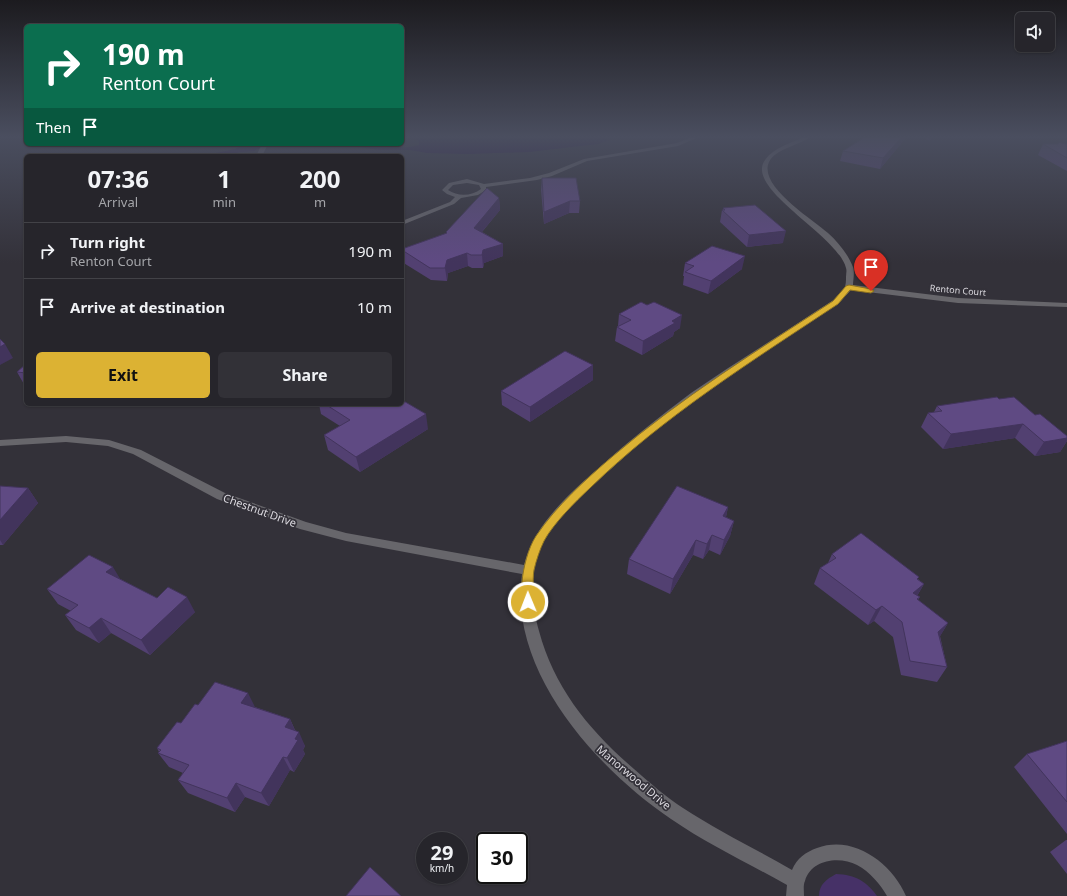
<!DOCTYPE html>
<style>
:root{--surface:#26252b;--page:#323137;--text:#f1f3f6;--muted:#a4a5a9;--line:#424247;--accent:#dcb233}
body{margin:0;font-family:"Noto Sans",sans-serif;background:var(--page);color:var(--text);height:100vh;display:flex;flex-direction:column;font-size:15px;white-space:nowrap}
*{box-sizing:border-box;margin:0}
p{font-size:13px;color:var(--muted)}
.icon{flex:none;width:22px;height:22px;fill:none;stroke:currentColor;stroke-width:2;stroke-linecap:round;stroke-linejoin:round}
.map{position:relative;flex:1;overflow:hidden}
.panel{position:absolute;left:24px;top:154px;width:380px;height:252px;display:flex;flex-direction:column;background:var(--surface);border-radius:6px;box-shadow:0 1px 3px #0004,0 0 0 1px var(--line)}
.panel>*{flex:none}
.banner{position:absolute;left:24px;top:24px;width:380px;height:122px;border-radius:6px;box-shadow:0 1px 3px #0004,0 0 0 1px var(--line);background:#0b6e4f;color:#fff;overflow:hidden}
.buttons{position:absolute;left:1015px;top:12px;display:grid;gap:8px}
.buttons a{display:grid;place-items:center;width:40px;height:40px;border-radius:6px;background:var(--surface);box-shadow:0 1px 3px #0004,0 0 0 1px var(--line);font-size:20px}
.speed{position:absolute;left:416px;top:832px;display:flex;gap:8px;font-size:20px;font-weight:700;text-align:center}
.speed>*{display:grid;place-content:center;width:52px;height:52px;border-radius:50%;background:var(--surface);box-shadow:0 1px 3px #0004,0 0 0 1px var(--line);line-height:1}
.speed small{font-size:10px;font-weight:400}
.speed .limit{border:2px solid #111;border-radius:6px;background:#fff;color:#111}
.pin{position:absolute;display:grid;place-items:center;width:34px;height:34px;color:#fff;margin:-41px -17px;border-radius:50% 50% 50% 0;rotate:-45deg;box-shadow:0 0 4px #0007}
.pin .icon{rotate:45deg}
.me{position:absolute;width:44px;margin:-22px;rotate:359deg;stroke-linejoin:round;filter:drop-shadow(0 0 3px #0008)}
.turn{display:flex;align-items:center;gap:14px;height:84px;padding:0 12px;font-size:18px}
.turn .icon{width:52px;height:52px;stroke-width:2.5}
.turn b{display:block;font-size:28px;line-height:34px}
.then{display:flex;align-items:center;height:38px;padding:0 12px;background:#0003;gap:8px;font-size:15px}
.eta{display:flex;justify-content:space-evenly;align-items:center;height:68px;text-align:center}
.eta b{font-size:24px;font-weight:700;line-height:28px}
.primary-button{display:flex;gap:8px;margin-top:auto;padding:8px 12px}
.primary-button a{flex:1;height:46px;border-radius:6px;background:var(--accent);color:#111;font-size:16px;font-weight:700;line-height:46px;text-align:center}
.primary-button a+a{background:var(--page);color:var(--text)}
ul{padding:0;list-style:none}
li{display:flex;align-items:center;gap:12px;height:56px;padding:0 12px;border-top:1px solid var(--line)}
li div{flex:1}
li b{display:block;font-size:15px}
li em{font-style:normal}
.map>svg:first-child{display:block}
</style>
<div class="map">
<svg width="1067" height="896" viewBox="0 0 1067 896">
<rect width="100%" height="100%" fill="#333139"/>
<path fill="#463167" d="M 836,874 C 856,875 866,881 877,896 L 819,896 C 819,884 827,879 836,874 Z"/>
<path fill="#250e43" d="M 410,137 L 603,137 L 609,140 L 598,144 L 580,146 L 529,152 L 468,154 L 427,153 L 410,150 L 380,150 L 336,144 C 345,144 355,143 364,144 C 379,146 405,150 419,145 L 419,141 Z
M 238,144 L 268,144 L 254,151 L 240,152 L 228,156 L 202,156 L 235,149 L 240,146 Z"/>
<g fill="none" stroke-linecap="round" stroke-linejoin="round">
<path fill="#67666b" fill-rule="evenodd" d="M 692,137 L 699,137 L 678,146 L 587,161 L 552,176 L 537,180 L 486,187 L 486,190 L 478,195 L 461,198 L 454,204 L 402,225 L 402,221 L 450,202 L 455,197 L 447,194 L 442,190 L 449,183 L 467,179 L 484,184 L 530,178 L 549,173 L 584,159 L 677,143 ZM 467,183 L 479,185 L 481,189 C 472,196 458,197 448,190 L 453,185 Z
M 804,137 L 810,137 C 800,145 775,149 769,162 C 758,186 812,219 828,233 C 838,242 848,254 853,267 C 855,272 853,280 853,285 L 958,298 L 1067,303 L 1067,307 L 958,303 L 851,290 L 838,304 C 795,333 751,360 709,389 C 675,413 643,440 612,468 C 587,490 561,513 544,541 C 529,568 531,603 539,631 C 554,688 590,731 634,769 C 650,783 666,797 683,808 C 718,831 756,849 792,870 C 797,858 806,852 817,848 C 853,834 892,863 906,896 L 887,896 C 880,884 870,872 857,865 C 840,856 811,859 805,881 C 803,885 804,891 804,896 L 786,896 L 787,885 C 748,863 707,844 671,819 C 596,768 508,671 522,574 L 346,541 L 300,529 L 217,499 L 133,454 L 108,446 L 66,442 L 0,446 L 0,440 L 66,436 L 109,440 L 141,450 L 225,493 L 306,522 L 346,533 L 524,565 C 534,524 571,492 601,466 C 630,440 660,416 691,393 C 733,364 776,338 818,310 C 827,304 839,298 844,289 C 846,285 846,281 846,277 C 846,274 847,271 846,268 C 838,235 744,189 765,160 C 773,148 791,143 804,137 Z
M 262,144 L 268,144 L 262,156 L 256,156 Z"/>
</g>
<path fill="#524071" d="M 865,137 L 906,137 L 904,140 L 880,169 L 840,161 L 843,151 Z
M 925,137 L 934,137 L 929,141 Z
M 1043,144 L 1067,144 L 1067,171 L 1038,155 Z
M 542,178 L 580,201 L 579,213 L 569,213 L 544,224 L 541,190 Z
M 499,198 L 500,210 L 482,232 L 503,244 L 503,256 L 484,263 L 483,268 L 472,268 L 468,266 L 448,273 L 447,281 L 431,280 L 402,262 L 402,249 L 446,234 L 446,232 Z
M 723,208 L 783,243 L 747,247 L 720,222 L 722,210 L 723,210 Z
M 685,263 L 742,269 L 708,294 L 683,285 L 684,276 L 683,276 Z
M 619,314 L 680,328 L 674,332 L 673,336 L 642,355 L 615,341 L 617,327 L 618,326 Z
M 26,364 L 26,386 L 25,386 L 17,372 Z
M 593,380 L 530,422 L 502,405 L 501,391 Z
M 999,399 L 1035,415 L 1067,436 L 1067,441 L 1060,452 L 1035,456 L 1015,438 L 943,449 L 921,427 L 928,413 L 934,412 L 937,406 Z
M 319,404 L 402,404 L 428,429 L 360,472 L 328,450 L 324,435 L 340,426 L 321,414 Z
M 0,486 L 28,488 L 38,503 L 3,545 L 0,545 Z
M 728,507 L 726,517 L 734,521 L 730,536 L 720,555 L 709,550 L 703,559 L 693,555 L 670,594 L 627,574 L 629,559 Z
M 832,554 L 918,579 L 924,584 L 917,596 L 920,597 L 918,600 L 948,623 L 940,636 L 947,667 L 937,682 L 901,675 L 893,637 L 874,621 L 868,625 L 814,584 L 820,568 L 828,563 Z
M 120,579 L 157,598 L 195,612 L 150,655 L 111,633 L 99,643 L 76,630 L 65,615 L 71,611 L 58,604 L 47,589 Z
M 198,705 L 255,707 L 290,719 L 295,730 L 305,746 L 303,750 L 305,754 L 294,772 L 290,770 L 269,806 L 245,797 L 235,812 L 188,793 L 178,780 L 183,773 L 169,767 L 158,753 L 159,752 L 157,748 Z
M 1067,741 L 1067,834 L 1014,767 L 1027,754 Z
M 1066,840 L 1067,840 L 1067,874 L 1050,852 Z"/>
<path fill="#42345c" d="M 902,137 L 906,137 L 904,140 L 880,169 L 883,158 Z
M 930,137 L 934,137 L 929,141 Z
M 499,198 L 500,210 L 475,240 L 474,228 Z
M 570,201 L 569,213 L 544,224 L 544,212 Z
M 786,231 L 783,243 L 747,247 L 749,235 Z
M 503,244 L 503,256 L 484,263 L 483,268 L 482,255 L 483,250 Z
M 467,253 L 468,266 L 448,273 L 447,281 L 445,268 L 447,260 Z
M 745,256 L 742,269 L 708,294 L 711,281 Z
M 682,315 L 680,328 L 674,332 L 673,336 L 642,355 L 643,341 L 672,321 Z
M 5,344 L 13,358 L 0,365 L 0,347 Z
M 593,365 L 593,380 L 530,422 L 530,407 Z
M 426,414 L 428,429 L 360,472 L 356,457 Z
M 1023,424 L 1015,438 L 943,449 L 951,434 Z
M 1067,438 L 1067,441 L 1060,452 L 1035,456 L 1044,442 Z
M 28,488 L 38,503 L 3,545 L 0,540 L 0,520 Z
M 728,507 L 725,522 L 723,516 Z
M 734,521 L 730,536 L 720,555 L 724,540 Z
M 712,535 L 709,550 L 703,559 L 707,544 Z
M 696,540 L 693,555 L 670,594 L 673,579 Z
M 113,567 L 122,582 L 106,572 Z
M 924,584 L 915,599 L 913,593 Z
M 187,597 L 195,612 L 150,655 L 141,640 Z
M 882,606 L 874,621 L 868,625 L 876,610 Z
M 101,618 L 111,633 L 99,643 L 89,628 Z
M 948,623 L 939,638 L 938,632 Z
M 248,693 L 255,707 L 249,717 L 241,703 Z
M 290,719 L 296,733 L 285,727 Z
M 299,732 L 305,746 L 303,750 L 305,754 L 294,772 L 287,758 L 295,739 Z
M 283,757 L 290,770 L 269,806 L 261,793 Z
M 236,783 L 245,797 L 235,812 L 227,798 Z"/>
<path fill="#5f4a83" stroke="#42345c" d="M 865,137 L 902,137 L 883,158 L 843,151 Z
M 1059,142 L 1065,144 L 1067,144 L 1067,158 L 1043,144 L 1058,144 Z
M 542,178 L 576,178 L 580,201 L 570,201 L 544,212 Z
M 487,188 L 499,198 L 474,228 L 503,244 L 483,250 L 482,255 L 471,255 L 467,253 L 447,260 L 445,268 L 430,268 L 402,250 L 402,249 L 447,233 L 446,232 Z
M 755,205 L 786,231 L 749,235 L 722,210 L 725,210 L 723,208 Z
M 712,246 L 745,256 L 711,281 L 685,272 L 694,266 L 685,263 Z
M 641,302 L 647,305 L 654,302 L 682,315 L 672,321 L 675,323 L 643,341 L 617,327 L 631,320 L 619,314 Z
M 0,339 L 5,344 L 0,347 Z
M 565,351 L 593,365 L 530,407 L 501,391 Z
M 26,364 L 26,373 L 17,372 Z
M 997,397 L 999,399 L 1014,397 L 1035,415 L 1040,414 L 1067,436 L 1067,438 L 1044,442 L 1023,424 L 951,434 L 928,413 L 942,411 L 937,406 Z
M 402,400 L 426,414 L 356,457 L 324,435 L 350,420 L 325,404 L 402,404 Z
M 0,486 L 28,488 L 0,520 Z
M 677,486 L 728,507 L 723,516 L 734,521 L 724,540 L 712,535 L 707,544 L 696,540 L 673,579 L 629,559 Z
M 861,533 L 919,577 L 917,579 L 924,584 L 913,593 L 920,597 L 917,599 L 948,623 L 938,632 L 947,667 L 910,661 L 902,622 L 882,606 L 876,610 L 820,568 L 836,558 L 832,554 Z
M 89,555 L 113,567 L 106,572 L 157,598 L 168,587 L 187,597 L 141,640 L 101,618 L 89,628 L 65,615 L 78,605 L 47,589 Z
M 215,682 L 248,693 L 241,703 L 290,719 L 285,727 L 299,732 L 295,739 L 298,740 L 287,758 L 283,757 L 261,793 L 236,783 L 227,798 L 178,780 L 189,765 L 158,753 L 161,750 L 157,748 L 177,722 L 181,723 L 195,704 L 198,705 Z
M 1067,741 L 1067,802 L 1027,754 Z
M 370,867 L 401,896 L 346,896 Z"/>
<linearGradient id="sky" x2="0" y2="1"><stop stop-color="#1c1b1f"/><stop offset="0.52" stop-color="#4a4e5f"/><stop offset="1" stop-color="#4a4e5f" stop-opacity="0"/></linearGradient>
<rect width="1067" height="263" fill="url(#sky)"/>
<path fill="#dcb233" stroke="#8f7421" d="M 849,285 L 871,289 L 874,291 L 871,293 L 850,290 L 838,304 C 752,361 664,416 590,488 C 575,502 553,524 544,541 C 540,549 536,561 534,570 C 532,579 535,599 532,606 L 528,607 L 524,606 C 520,599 521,590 522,582 C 523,569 528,548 536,536 C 557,505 585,480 613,456 C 682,397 758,350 833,301 L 846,286 Z"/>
<g text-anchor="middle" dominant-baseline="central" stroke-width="3.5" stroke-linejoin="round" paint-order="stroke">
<g font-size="9" fill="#dbd9df" stroke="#333139">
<text transform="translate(958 290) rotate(5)">Renton Court</text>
</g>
<g font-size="11" fill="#dbd9df" stroke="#333139">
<text transform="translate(260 510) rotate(20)">Chestnut Drive</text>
<text transform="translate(634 777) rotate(40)">Manorwood Drive</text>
</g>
</g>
</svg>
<div class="buttons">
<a><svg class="icon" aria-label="sound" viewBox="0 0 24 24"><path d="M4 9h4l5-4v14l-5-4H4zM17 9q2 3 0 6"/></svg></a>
</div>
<div class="speed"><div>29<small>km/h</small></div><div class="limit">30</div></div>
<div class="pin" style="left:871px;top:291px;background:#d93025"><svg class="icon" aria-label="arrive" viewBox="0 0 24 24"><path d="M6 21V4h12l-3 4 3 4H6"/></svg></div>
<svg class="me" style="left:528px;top:602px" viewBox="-20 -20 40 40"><circle r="17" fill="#dcb233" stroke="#fff" stroke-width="3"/><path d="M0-11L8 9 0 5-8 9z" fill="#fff"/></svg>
<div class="banner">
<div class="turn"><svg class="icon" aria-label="right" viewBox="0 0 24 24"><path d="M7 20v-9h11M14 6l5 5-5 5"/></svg><div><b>190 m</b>Renton Court</div></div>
<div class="then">Then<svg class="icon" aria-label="arrive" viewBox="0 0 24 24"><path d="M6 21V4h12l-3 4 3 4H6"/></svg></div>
</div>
<section class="panel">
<div class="eta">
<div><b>07:36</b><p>Arrival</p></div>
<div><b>1</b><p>min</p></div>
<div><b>200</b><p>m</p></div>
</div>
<ul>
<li><svg class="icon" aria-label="right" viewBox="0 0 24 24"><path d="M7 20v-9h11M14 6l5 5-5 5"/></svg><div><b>Turn right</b><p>Renton Court</p></div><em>190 m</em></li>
<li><svg class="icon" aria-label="arrive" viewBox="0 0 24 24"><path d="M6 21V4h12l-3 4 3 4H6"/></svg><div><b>Arrive at destination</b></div><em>10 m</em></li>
</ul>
<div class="primary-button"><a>Exit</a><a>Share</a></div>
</section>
</div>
